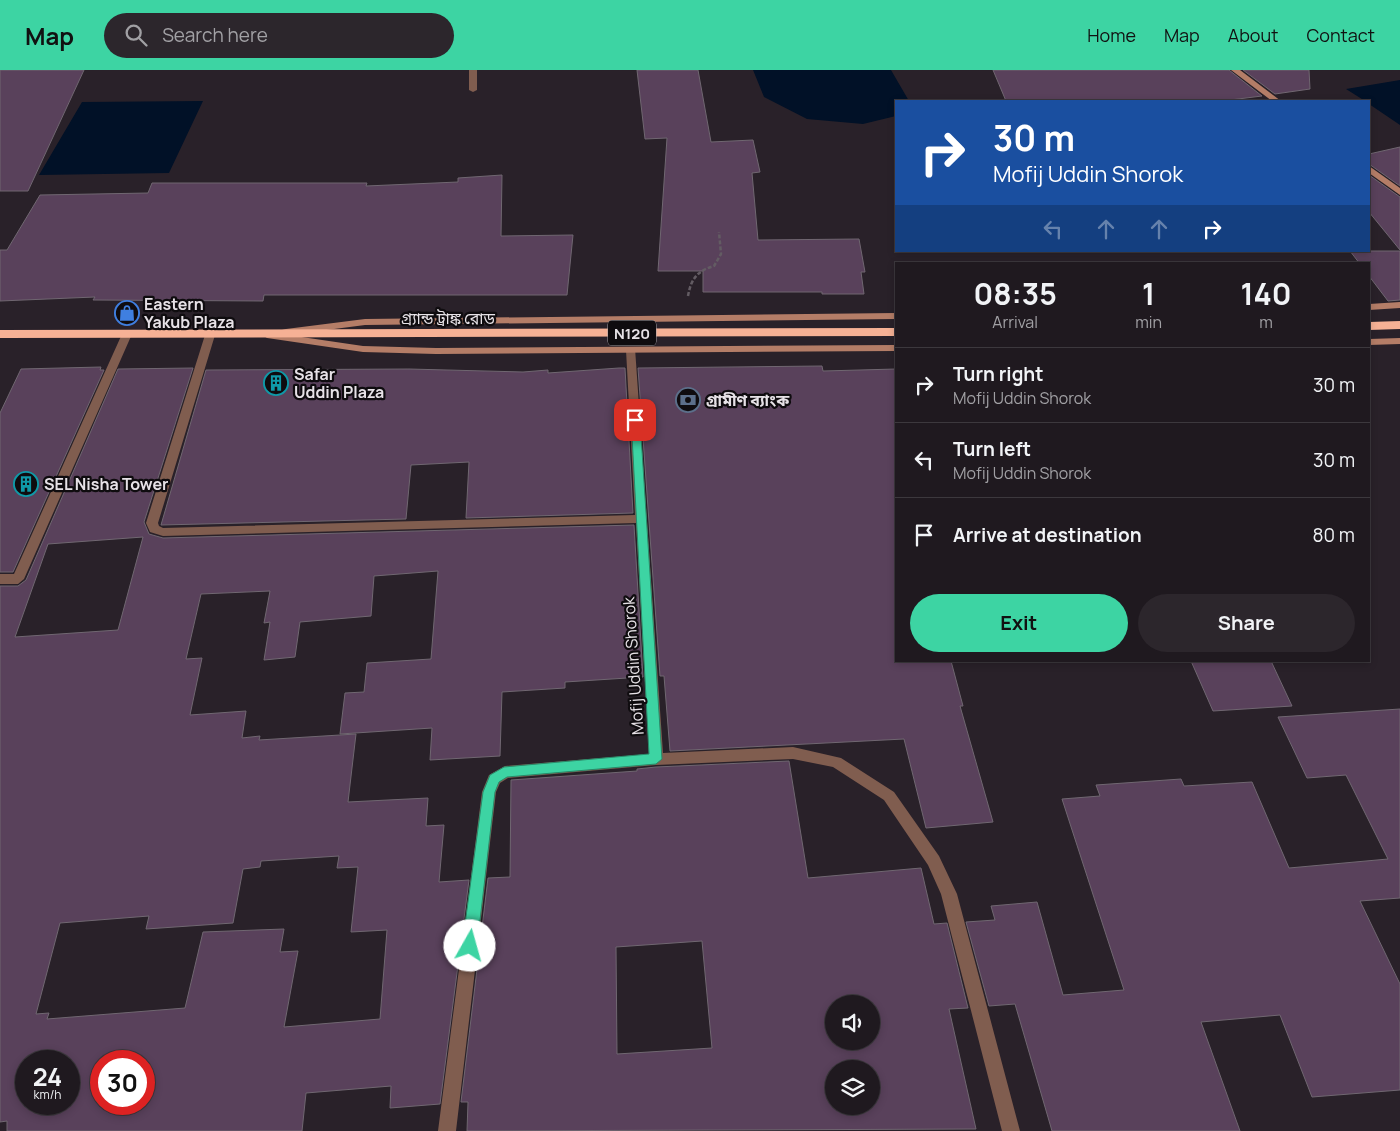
<!DOCTYPE html>
<meta charset="utf-8">
<style>
:root{--surface:#1f191f;--page:#2c262c;--text:#f1f3f6;--muted:#a1a0a4;--line:#3c383d;--accent:#3dd4a3}
body{margin:0;font-family:Manrope,"Noto Sans Bengali",sans-serif;background:var(--page);color:var(--text);height:100vh;display:flex;flex-direction:column;font-size:19px;white-space:nowrap}
*{box-sizing:border-box;margin:0}
p{font-size:16px;color:var(--muted)}
.icon{flex:none;width:28px;height:28px;fill:none;stroke:currentColor;stroke-width:2;stroke-linecap:round;stroke-linejoin:round}
.map{position:relative;flex:1;overflow:hidden}
.sheet{position:absolute;left:895px;top:192px;width:475px;height:400px;display:flex;flex-direction:column;background:var(--surface);border-radius:0px;box-shadow:0 2px 8px #0003,0 0 0 1px var(--line)}
.sheet>*{flex:none}
.banner{position:absolute;left:895px;top:30px;width:475px;height:152px;border-radius:0px;box-shadow:0 2px 8px #0003,0 0 0 1px var(--line);background:#1a4fa0;color:#fff;overflow:hidden}
.buttons{position:absolute;left:825px;top:925px;display:grid;gap:10px}
.buttons a{display:grid;place-items:center;width:55px;height:55px;border-radius:50%;background:var(--surface);box-shadow:0 2px 8px #0003,0 0 0 1px var(--line);font-size:25px}
.speed{position:absolute;left:15px;top:980px;display:flex;gap:10px;font-size:25px;font-weight:700;text-align:center}
.speed>*{display:grid;place-content:center;width:65px;height:65px;border-radius:50%;background:var(--surface);box-shadow:0 2px 8px #0003,0 0 0 1px var(--line);line-height:1}
.speed small{font-size:12px;font-weight:400}
.speed .limit{border:8px solid #d22;background:#fff;color:#111}
.pin{position:absolute;display:grid;place-items:center;width:42px;height:42px;color:#fff;margin:-21px;border-radius:10px;box-shadow:0 2px 8px #0006}
.me{position:absolute;width:55px;margin:-28px;rotate:7deg;stroke-linejoin:round;filter:drop-shadow(0 0 4px #0008)}
.turn{display:flex;align-items:center;gap:18px;height:105px;padding:0 15px;font-size:22px}
.turn .icon{width:65px;height:65px;stroke-width:2.5}
.turn b{display:block;font-size:35px;line-height:42px}
.lanes{display:flex;align-items:center;height:48px;padding:0 15px;background:#0003;justify-content:center;gap:25px;direction:ltr}
.lanes .off{opacity:.35}
.eta{display:flex;justify-content:space-evenly;align-items:center;height:85px;text-align:center}
.eta b{font-size:30px;font-weight:700;line-height:35px}
.primary-button{display:flex;gap:10px;margin-top:auto;padding:10px 15px}
.primary-button a{flex:1;height:58px;border-radius:30px;background:var(--accent);color:#111;font-size:20px;font-weight:700;line-height:58px;text-align:center}
.primary-button a+a{background:var(--page);color:var(--text)}
ul{padding:0;list-style:none}
li{display:flex;align-items:center;gap:15px;height:75px;padding:0 15px;border-top:1px solid var(--line)}
li div{flex:1}
li b{display:block;font-size:19px}
li em{font-style:normal}
header{display:flex;align-items:center;gap:30px;box-sizing:border-box;height:70px;padding:0 25px;background:var(--accent);color:#111}
header strong{font-size:24px}
nav{display:flex;gap:28px;margin-inline-start:auto;font-size:18px}
.search{width:350px;height:45px;background:var(--page);display:flex;align-items:center;gap:12px;box-sizing:border-box;padding:0 18px;border-radius:28px;color:var(--muted);font-size:19px}
.map>svg:first-child{display:block}
</style>
<header>
<strong>Map</strong>
<div class="search"><svg class="icon" aria-label="search" viewBox="0 0 24 24"><circle cx="10" cy="10" r="6"/><path d="M15 15l6 6"/></svg>Search here</div>
<nav><a>Home</a><a>Map</a><a>About</a><a>Contact</a></nav>
</header>
<div class="map">
<svg width="1400" height="1061" viewBox="0 0 1400 1061">
<rect width="100%" height="100%" fill="#292129"/>
<path fill="#011127" d="M 753,0 L 891,0 L 909,31 L 896,31 L 896,46 L 863,54 L 807,49 L 764,27 Z
M 1400,10 L 1400,55 L 1369,34 L 1369,31 L 1365,31 L 1346,19 Z
M 203,31 L 169,103 L 39,105 L 82,32 Z"/>
<path fill="#59415b" stroke="#706771" fill-rule="evenodd" d="M 0,0 L 84,0 L 28,121 L 0,121 Z
M 637,0 L 698,0 L 711,72 L 753,70 L 760,102 L 752,103 L 758,170 L 859,169 L 865,202 L 861,202 L 864,224 L 822,224 L 822,222 L 703,222 L 703,201 L 658,201 L 667,68 L 645,69 Z
M 993,0 L 1229,0 L 1262,26 L 1222,31 L 1006,31 Z
M 1243,0 L 1309,0 L 1310,19 L 1275,24 Z
M 1400,77 L 1400,116 L 1369,94 L 1369,84 Z
M 502,105 L 501,166 L 573,165 L 567,225 L 264,225 L 263,231 L 93,230 L 95,227 L 0,231 L 0,180 L 7,180 L 40,125 L 148,123 L 152,113 L 367,113 L 366,116 L 458,112 L 458,108 Z
M 1369,105 L 1400,127 L 1400,180 L 1369,142 Z
M 1350,181 L 1400,181 L 1400,230 L 1388,231 L 1369,206 L 1369,194 L 1360,194 Z
M 822,296 L 823,301 L 896,299 L 896,591 L 951,591 L 963,636 L 960,636 L 993,752 L 926,758 L 904,669 L 670,681 L 664,606 L 660,606 L 638,298 Z
M 101,297 L 100,300 L 104,300 L 13,502 L 0,502 L 0,343 L 21,299 Z
M 193,298 L 144,452 L 149,464 L 163,468 L 634,455 L 643,607 L 565,612 L 565,618 L 502,622 L 500,686 L 430,690 L 432,658 L 340,664 L 345,623 L 364,622 L 367,593 L 431,589 L 438,501 L 374,506 L 371,546 L 300,552 L 295,587 L 264,590 L 270,552 L 264,553 L 270,521 L 201,524 L 186,589 L 202,588 L 190,645 L 246,641 L 242,668 L 260,666 L 259,670 L 356,664 L 348,732 L 428,728 L 426,756 L 444,755 L 439,812 L 469,810 L 440,1034 L 390,1038 L 391,1016 L 306,1023 L 302,1061 L 7,1061 L 7,1051 L 0,1052 L 0,516 L 18,516 L 26,510 L 118,299 ZM 143,467 L 118,560 L 15,567 L 48,474 ZM 339,786 L 337,798 L 358,797 L 351,862 L 387,860 L 380,949 L 284,957 L 298,881 L 280,882 L 284,859 L 203,862 L 185,938 L 47,949 L 49,943 L 36,944 L 60,853 L 149,846 L 146,859 L 233,853 L 243,799 L 260,797 L 261,791 ZM 26,991 L 69,991 L 69,1034 L 26,1034 ZM 101,991 L 144,991 L 144,1034 L 101,1034 Z
M 619,298 L 625,298 L 633,443 L 466,448 L 469,392 L 411,395 L 406,449 L 161,455 L 206,300 L 409,299 L 523,302 L 548,300 L 548,303 Z
M 1191,591 L 1271,591 L 1292,636 L 1213,641 Z
M 1400,639 L 1400,828 L 1360,831 L 1400,914 L 1400,1020 L 1312,1027 L 1280,945 L 1201,952 L 1240,1061 L 1052,1061 L 1015,934 L 989,936 L 966,852 L 995,850 L 991,836 L 1037,832 L 1063,925 L 1124,920 L 1062,729 L 1100,726 L 1096,715 L 1181,709 L 1184,716 L 1252,712 L 1289,798 L 1388,789 L 1346,705 L 1307,708 L 1278,647 Z
M 789,691 L 808,808 L 921,798 L 934,854 L 947,853 L 968,938 L 949,939 L 976,1059 L 467,1061 L 468,1032 L 461,1032 L 488,808 L 510,807 L 511,710 L 637,701 L 637,699 L 656,697 ZM 702,871 L 712,978 L 617,984 L 616,877 ZM 834,934 L 871,934 L 871,971 L 834,971 ZM 834,999 L 871,999 L 871,1036 L 834,1036 Z"/>
<g fill="none" stroke-linecap="round" stroke-linejoin="round">
<path stroke="#635c63" stroke-width="2.5" stroke-dasharray="4 2" stroke-linecap="butt" d="M 688,226 C 691,209 697,201 714,196 L 721,184 L 719,162"/>
<path fill="#805d4f" fill-rule="evenodd" d="M 469,0 L 477,0 L 477,20 L 473,22 L 469,20 Z
M 127,261 L 132,264 L 24,509 L 18,514 L 0,514 L 0,504 L 14,504 L 122,264 Z
M 210,262 L 215,265 L 158,453 L 159,456 L 163,458 L 635,445 L 626,280 L 627,278 L 635,278 L 663,683 L 793,677 L 841,688 L 894,722 L 939,786 L 957,824 L 1020,1061 L 1002,1061 L 941,824 L 928,795 L 884,730 L 833,697 L 793,689 L 656,695 L 508,708 L 500,713 L 496,722 L 456,1061 L 438,1061 L 482,722 L 489,705 L 505,696 L 649,684 L 636,453 L 163,466 L 150,462 L 146,453 L 205,265 Z"/>
<path fill="#b47d67" fill-rule="evenodd" d="M 1231,0 L 1240,0 L 1281,31 L 1272,31 Z
M 1369,96 L 1400,118 L 1400,125 L 1369,103 Z
M 1400,232 L 1400,238 L 1369,240 L 1369,234 Z
M 896,243 L 896,249 L 365,255 L 288,265 L 363,276 L 436,278 L 896,275 L 896,281 L 436,284 L 363,282 L 267,268 L 262,265 L 267,262 L 282,264 L 282,260 L 286,259 L 365,249 Z
M 1400,268 L 1400,274 L 1369,275 L 1369,269 Z"/>
<path fill="#f6b195" fill-rule="evenodd" d="M 1400,251 L 1400,259 L 1369,260 L 1369,252 Z
M 896,258 L 896,266 L 0,268 L 0,260 Z"/>
</g>
<path fill="#3dd4a3" stroke="#288a6a" d="M 631,347 L 635,347 L 640,350 L 662,689 L 656,694 L 507,707 L 499,712 L 495,722 L 477,876 L 474,881 L 470,883 L 465,881 L 462,876 L 483,722 L 490,705 L 504,697 L 649,684 Z"/>
<defs>
<symbol id="shop-ring" viewBox="-11 -11 22 22"><circle r="9.5" fill="#0f0c0f" stroke="#3f7fe0" stroke-width="1.5"/><path d="M-5-2.5h2.3a2.7 3.5 0 0 1 5.4 0H5L5.5 6h-11ZM-1.5-2.5h3a1.5 2.3 0 0 0-3 0Z" fill="#3f7fe0"/></symbol>
<symbol id="building-ring" viewBox="-11 -11 22 22"><circle r="9.5" fill="#0f0c0f" stroke="#0f9aa8" stroke-width="1.5"/><path d="M-4-6H4V6H1V3H-1V6H-4ZM-2.5-4.3h1.7v1.8h-1.7ZM.8-4.3h1.7v1.8H.8ZM-2.5-1h1.7V.8h-1.7ZM.8-1h1.7V.8H.8Z" fill="#0f9aa8"/></symbol>
<symbol id="bank-ring" viewBox="-11 -11 22 22"><circle r="9.5" fill="#0f0c0f" stroke="#5c6f8a" stroke-width="1.5"/><path d="M-6-4H6V4H-6ZM0-2.3a2.3 2.3 0 1 0 0 4.6a2.3 2.3 0 1 0 0-4.6Z" fill="#5c6f8a"/></symbol>
</defs>
<g fill-rule="evenodd">
<use href="#shop-ring" x="113" y="229" width="28" height="28"/>
<use href="#building-ring" x="262" y="299" width="28" height="28"/>
<use href="#bank-ring" x="674" y="316" width="28" height="28"/>
<use href="#building-ring" x="12" y="400" width="28" height="28"/>
</g>
<g text-anchor="middle" dominant-baseline="central" stroke-width="4.5" stroke-linejoin="round" paint-order="stroke">
<rect fill="#0f0c0f" stroke="#a6a2a6" stroke-width="1" x="608" y="250.5" width="48" height="25" rx="4"/>
<g font-size="15" font-weight="bold" fill="#e7e2e7">
<text x="632" y="263">N120</text>
</g>
<g font-size="16" font-weight="bold" fill="#e7e2e7" stroke="#0f0c0f" text-anchor="start">
<text x="144" y="234">Eastern<tspan x="144" dy="18">Yakub Plaza</tspan></text>
<text x="294" y="304">Safar<tspan x="294" dy="18">Uddin Plaza</tspan></text>
<text x="706" y="330">গ্রামীণ ব্যাংক</text>
<text x="44" y="414">SEL Nisha Tower</text>
</g>
<g font-size="16" fill="#e7e2e7" stroke="#0f0c0f">
<text x="448" y="248">গ্র্যান্ড ট্রাঙ্ক রোড</text>
<text transform="translate(633 596) rotate(-94)">Mofij Uddin Shorok</text>
</g>
</g>
</svg>
<div class="buttons">
<a><svg class="icon" aria-label="sound" viewBox="0 0 24 24"><path d="M4 9h4l5-4v14l-5-4H4zM17 9q2 3 0 6"/></svg></a>
<a><svg class="icon" aria-label="layers" viewBox="0 0 24 24"><path d="M12 4l9 5-9 5-9-5zM3 14l9 5 9-5"/></svg></a>
</div>
<div class="speed"><div>24<small>km/h</small></div><div class="limit">30</div></div>
<div class="pin" style="left:635px;top:350px;background:#d93025"><svg class="icon" aria-label="arrive" viewBox="0 0 24 24"><path d="M6 21V4h12l-3 4 3 4H6"/></svg></div>
<svg class="me" style="left:470px;top:876px" viewBox="-20 -20 40 40"><circle r="19" fill="#fff"/><path d="M0-13L10 11 0 6-10 11z" fill="#3dd4a3"/></svg>
<div class="banner">
<div class="turn"><svg class="icon" aria-label="right" viewBox="0 0 24 24"><path d="M7 20v-9h11M14 6l5 5-5 5"/></svg><div><b>30 m</b>Mofij Uddin Shorok</div></div>
<div class="lanes"><svg class="icon off" aria-label="left" viewBox="0 0 24 24"><path d="M17 20v-9H6M10 6l-5 5 5 5"/></svg><svg class="icon off" aria-label="ahead" viewBox="0 0 24 24"><path d="M12 20V5M6 11l6-6 6 6"/></svg><svg class="icon off" aria-label="ahead" viewBox="0 0 24 24"><path d="M12 20V5M6 11l6-6 6 6"/></svg><svg class="icon" aria-label="right" viewBox="0 0 24 24"><path d="M7 20v-9h11M14 6l5 5-5 5"/></svg></div>
</div>
<section class="sheet">
<div class="eta">
<div><b>08:35</b><p>Arrival</p></div>
<div><b>1</b><p>min</p></div>
<div><b>140</b><p>m</p></div>
</div>
<ul>
<li><svg class="icon" aria-label="right" viewBox="0 0 24 24"><path d="M7 20v-9h11M14 6l5 5-5 5"/></svg><div><b>Turn right</b><p>Mofij Uddin Shorok</p></div><em>30 m</em></li>
<li><svg class="icon" aria-label="left" viewBox="0 0 24 24"><path d="M17 20v-9H6M10 6l-5 5 5 5"/></svg><div><b>Turn left</b><p>Mofij Uddin Shorok</p></div><em>30 m</em></li>
<li><svg class="icon" aria-label="arrive" viewBox="0 0 24 24"><path d="M6 21V4h12l-3 4 3 4H6"/></svg><div><b>Arrive at destination</b></div><em>80 m</em></li>
</ul>
<div class="primary-button"><a>Exit</a><a>Share</a></div>
</section>
</div>
